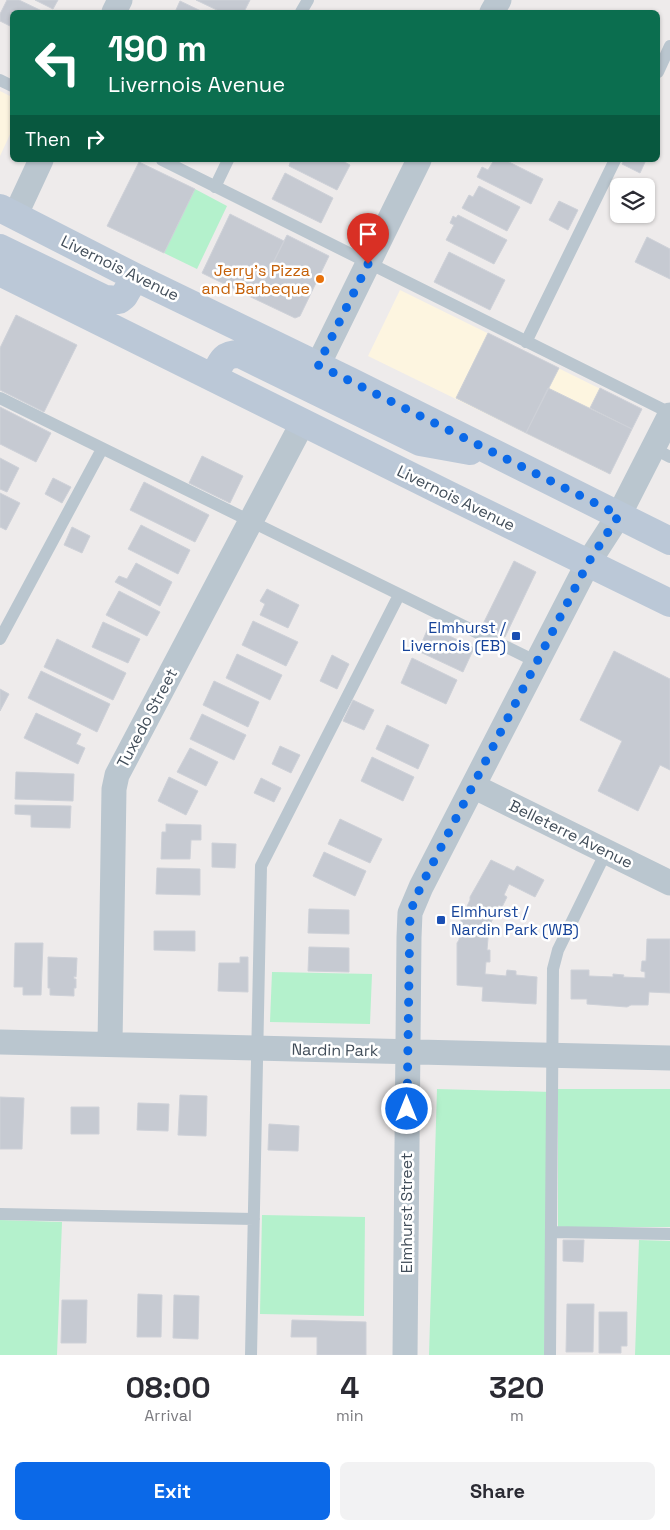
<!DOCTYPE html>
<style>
:root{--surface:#fff;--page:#f2f2f3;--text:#2b2b33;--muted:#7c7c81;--accent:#0b69e8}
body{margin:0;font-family:"Space Grotesk",sans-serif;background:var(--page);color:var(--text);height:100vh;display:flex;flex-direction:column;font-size:19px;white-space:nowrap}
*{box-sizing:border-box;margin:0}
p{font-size:16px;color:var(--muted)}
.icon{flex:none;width:28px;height:28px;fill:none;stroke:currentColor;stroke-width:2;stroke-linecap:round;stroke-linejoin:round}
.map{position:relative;height:1355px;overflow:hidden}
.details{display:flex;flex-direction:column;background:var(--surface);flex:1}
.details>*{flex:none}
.hud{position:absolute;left:10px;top:10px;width:650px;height:152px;border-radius:8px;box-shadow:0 1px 4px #0004;background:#0b6e4f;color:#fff;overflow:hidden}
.tools{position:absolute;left:610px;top:178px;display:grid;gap:10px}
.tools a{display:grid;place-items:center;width:45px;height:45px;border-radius:8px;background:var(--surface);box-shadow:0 1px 4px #0004;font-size:25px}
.pin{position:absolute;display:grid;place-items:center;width:42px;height:42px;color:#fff;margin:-51px -21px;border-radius:50% 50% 50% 0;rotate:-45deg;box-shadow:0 0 5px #0007}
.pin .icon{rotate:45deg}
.me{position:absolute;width:55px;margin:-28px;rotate:0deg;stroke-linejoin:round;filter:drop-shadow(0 0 4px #0008)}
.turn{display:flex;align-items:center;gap:18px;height:105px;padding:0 15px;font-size:22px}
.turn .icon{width:65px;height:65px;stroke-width:2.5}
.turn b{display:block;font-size:35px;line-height:42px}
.then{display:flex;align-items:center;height:48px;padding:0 15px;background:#0003;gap:10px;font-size:19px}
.eta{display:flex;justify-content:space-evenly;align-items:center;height:85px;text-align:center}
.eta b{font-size:30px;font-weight:700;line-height:35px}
.cta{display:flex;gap:10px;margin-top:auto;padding:10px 15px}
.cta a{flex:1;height:58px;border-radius:8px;background:var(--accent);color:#fff;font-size:20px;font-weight:700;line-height:58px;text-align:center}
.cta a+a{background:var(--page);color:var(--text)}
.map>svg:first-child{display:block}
</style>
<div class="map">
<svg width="670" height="1355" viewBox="0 0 670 1355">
<rect width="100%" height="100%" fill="#eeebeb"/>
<path fill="#fdf5e0" d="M 0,91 L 12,97 L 12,130 L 0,156 Z
M 400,290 L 639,408 L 607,473 L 368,356 Z"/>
<path fill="#b4f1cc" d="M 195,189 L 227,206 L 197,269 L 164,253 Z
M 272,972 L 372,974 L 370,1024 L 270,1022 Z
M 437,1089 L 552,1092 L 544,1355 L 429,1355 Z
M 558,1089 L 670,1089 L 670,1227 L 558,1227 Z
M 262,1215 L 365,1217 L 364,1316 L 260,1314 Z
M 0,1220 L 62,1222 L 57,1355 L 0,1355 Z
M 639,1240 L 670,1241 L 670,1355 L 635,1355 Z"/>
<path fill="#c6cad2" stroke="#ced1d8" d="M 7,0 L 19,0 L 44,12 L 12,12 L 12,27 L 0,21 L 0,14 Z
M 35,0 L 58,0 L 53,9 Z
M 196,0 L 250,0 L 244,12 L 221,12 Z
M 180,1 L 203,12 L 175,12 Z
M 291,160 L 341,160 L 350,165 L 337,190 L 289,166 Z
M 494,160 L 505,160 L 543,179 L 531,204 L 477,177 L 482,167 L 488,170 Z
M 624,160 L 646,160 L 640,173 L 622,164 Z
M 139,162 L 195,189 L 164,253 L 107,226 Z
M 285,173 L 333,198 L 321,223 L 272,199 Z
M 479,186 L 520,207 L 507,231 L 462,208 L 469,195 L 473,197 Z
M 559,201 L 578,210 L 568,230 L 549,220 Z
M 230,214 L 284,241 L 255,299 L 202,273 Z
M 458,215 L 507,240 L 494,264 L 446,240 L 454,225 L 450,223 L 453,216 L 456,218 Z
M 287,235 L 329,256 L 300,316 L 295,318 L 255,299 Z
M 647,237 L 670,249 L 670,279 L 635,262 Z
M 449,252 L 505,280 L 490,310 L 434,282 Z
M 16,315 L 77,345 L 44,412 L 0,390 L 0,348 Z
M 488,333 L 559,368 L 526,433 L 456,398 Z
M 548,388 L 632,429 L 610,474 L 526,433 Z
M 600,388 L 642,409 L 632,429 L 590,408 Z
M 0,407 L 51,433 L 36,462 L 0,444 Z
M 202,456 L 243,476 L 230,503 L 189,483 Z
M 0,458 L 19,468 L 7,492 L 0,489 Z
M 53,478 L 71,487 L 62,503 L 45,494 Z
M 144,482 L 209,515 L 195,542 L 130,510 Z
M 0,493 L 20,503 L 6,530 L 0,527 Z
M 141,525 L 190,550 L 178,574 L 128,549 Z
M 72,527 L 90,536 L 82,553 L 64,545 Z
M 514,561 L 536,572 L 505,637 L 482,626 Z
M 136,563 L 172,582 L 160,606 L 115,582 L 119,576 L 127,579 Z
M 267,589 L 299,605 L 288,628 L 260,615 L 265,604 L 260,601 Z
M 119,591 L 160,612 L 147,636 L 106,615 Z
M 253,621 L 298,642 L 286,666 L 242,645 Z
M 103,622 L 140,639 L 128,663 L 92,647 Z
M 429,626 L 474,648 L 463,672 L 418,651 Z
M 57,639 L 126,673 L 113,700 L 44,667 Z
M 614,651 L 670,679 L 670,770 L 660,765 L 638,811 L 598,791 L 622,741 L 580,720 Z
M 237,654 L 282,675 L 270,700 L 226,678 Z
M 332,655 L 349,664 L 337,689 L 320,681 Z
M 412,658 L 457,680 L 446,704 L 401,683 Z
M 41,671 L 110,704 L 97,732 L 28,698 Z
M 214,681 L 259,702 L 248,727 L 203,705 Z
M 0,689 L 9,694 L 0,711 Z
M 353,700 L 374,710 L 364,730 L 343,721 Z
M 36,713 L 81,734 L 76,744 L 85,748 L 78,764 L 24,738 Z
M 202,714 L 246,735 L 234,760 L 190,739 Z
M 387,725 L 429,745 L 418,769 L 376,749 Z
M 280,746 L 300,755 L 291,773 L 272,764 Z
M 190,748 L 218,762 L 206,786 L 177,772 Z
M 372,757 L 414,777 L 403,801 L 361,781 Z
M 16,772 L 74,774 L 73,801 L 15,799 Z
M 169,777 L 198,791 L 186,815 L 158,801 Z
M 261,778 L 281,788 L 274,802 L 254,793 Z
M 15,805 L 71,806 L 70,828 L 31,827 L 31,815 L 15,814 Z
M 340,819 L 382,839 L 370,863 L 328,844 Z
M 166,824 L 201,825 L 201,840 L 191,840 L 190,859 L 161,859 L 162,832 L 166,832 Z
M 212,843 L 236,844 L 235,868 L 212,867 Z
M 324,852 L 366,871 L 355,896 L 313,876 Z
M 491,860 L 514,871 L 517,866 L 544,880 L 535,897 L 509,884 L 504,895 L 507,897 L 502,907 L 499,905 L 489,927 L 487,950 L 490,950 L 490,962 L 486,962 L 485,974 L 506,976 L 507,970 L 516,971 L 516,975 L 537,977 L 536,1004 L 482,1001 L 483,987 L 457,985 L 457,943 L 459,940 L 461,919 L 470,900 L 470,897 Z
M 157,868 L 200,869 L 200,895 L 156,894 Z
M 309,909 L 349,910 L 349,934 L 308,933 Z
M 154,931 L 195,931 L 195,951 L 154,950 Z
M 647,939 L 670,939 L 670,993 L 649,992 L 648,1005 L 631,1005 L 627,1007 L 587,1004 L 587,999 L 571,999 L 571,970 L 589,970 L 589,976 L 613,977 L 613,974 L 624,975 L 623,977 L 645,978 L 645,972 L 641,971 L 642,961 L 646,961 Z
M 15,943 L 43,943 L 41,995 L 23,995 L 23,987 L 14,987 Z
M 309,947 L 349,948 L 349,972 L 308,971 Z
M 48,957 L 77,958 L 76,977 L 74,976 L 74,979 L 76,979 L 76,988 L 74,988 L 74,996 L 50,995 L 50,988 L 48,988 Z
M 240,957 L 248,957 L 248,992 L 218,991 L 219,963 L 240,963 Z
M 180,1095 L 207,1096 L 206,1136 L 178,1135 Z
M 0,1097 L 24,1098 L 22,1149 L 0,1149 Z
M 138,1103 L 169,1104 L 168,1131 L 137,1130 Z
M 71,1107 L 99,1107 L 99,1134 L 71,1134 Z
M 269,1124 L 299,1126 L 298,1151 L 268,1150 Z
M 563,1240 L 584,1240 L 583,1262 L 563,1261 Z
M 138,1294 L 162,1295 L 161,1337 L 137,1337 Z
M 174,1295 L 199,1296 L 198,1339 L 173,1338 Z
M 62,1300 L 87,1300 L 86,1343 L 61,1343 Z
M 567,1304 L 594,1304 L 593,1352 L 566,1352 Z
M 599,1312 L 627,1312 L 627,1346 L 621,1346 L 621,1353 L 599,1353 Z
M 292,1320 L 366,1322 L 366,1355 L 317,1355 L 317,1337 L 291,1337 Z"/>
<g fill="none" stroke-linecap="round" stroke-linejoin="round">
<path stroke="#bac6cf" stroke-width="12" d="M 301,12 L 308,0
M 658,72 L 670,46
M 0,80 L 12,86
M 162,160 L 670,413
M 215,187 L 228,160
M 526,342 L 615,160
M 0,398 L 537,662
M 653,448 L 670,457
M 0,639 L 102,449
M 0,1214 L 254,1219
M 551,1232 L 670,1234
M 251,1355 L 261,866 L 399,595
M 550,1355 L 553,969 L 558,950 L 606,852"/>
<path stroke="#bac6cf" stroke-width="25" d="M 114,12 L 120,0
M 492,12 L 499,0
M 15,216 L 41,160
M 318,365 L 419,160
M 473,786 L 670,883
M 0,1042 L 670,1058
M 110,1044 L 114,789 L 117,775 L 303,422
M 405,1355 L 409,937 L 410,913 L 421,887 L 588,563 L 619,515 L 670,415"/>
<path stroke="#bbc8d7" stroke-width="28" d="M 0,208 L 135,277 L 350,381 L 670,541
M 0,248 L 105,299 L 119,300 L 124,296 L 135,277
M 0,272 L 451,496 L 670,603
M 214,377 C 221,362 222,354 240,354 L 420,442 L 470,451"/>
</g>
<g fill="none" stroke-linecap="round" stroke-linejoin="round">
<path stroke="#0b69e8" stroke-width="9" stroke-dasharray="0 16.2" d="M 368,264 L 318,365 L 619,515 L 588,563 L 421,886 L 410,912 L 407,1109"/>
</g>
<circle fill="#e8710a" stroke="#fff" stroke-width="2" cx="320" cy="279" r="5"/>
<g fill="#1a4fb4" stroke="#fff" stroke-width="2">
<rect x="511" y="631" width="10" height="10" rx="2.5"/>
<rect x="436" y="915" width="10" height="10" rx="2.5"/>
</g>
<g text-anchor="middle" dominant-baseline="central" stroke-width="5" stroke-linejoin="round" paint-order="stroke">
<g font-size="16" fill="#424e5a" stroke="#fff">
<text transform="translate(120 268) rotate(26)">Livernois Avenue</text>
<text transform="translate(456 498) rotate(26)">Livernois Avenue</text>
<text transform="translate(147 718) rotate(-62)">Tuxedo Street</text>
<text transform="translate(571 834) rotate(26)">Belleterre Avenue</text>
<text transform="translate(335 1050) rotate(1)">Nardin Park</text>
<text transform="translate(406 1213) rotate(-90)">Elmhurst Street</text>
</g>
<g font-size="16" fill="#c56008" stroke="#fff" text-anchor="end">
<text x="310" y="270">Jerry's Pizza<tspan x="310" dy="18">and Barbeque</tspan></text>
</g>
<g font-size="16" fill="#164399" stroke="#fff" text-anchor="end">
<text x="506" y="627">Elmhurst /<tspan x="506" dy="18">Livernois (EB)</tspan></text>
<text x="451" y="911" text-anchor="start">Elmhurst /<tspan x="451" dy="18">Nardin Park (WB)</tspan></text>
</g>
</g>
</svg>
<div class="tools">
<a><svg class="icon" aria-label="layers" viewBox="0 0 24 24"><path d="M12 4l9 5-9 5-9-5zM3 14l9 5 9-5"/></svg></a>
</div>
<div class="pin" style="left:368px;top:264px;background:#d93025"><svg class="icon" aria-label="arrive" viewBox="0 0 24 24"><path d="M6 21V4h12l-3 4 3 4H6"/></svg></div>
<svg class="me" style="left:407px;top:1109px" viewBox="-20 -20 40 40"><circle r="17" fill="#0b69e8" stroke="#fff" stroke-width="3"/><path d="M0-11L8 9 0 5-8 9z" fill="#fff"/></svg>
<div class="hud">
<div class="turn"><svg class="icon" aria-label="left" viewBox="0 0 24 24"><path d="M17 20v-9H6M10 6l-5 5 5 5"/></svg><div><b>190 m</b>Livernois Avenue</div></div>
<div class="then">Then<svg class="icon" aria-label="right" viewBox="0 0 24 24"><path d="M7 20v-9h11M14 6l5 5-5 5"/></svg></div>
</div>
</div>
<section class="details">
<div class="eta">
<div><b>08:00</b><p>Arrival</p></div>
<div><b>4</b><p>min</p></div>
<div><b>320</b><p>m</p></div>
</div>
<div class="cta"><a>Exit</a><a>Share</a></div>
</section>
